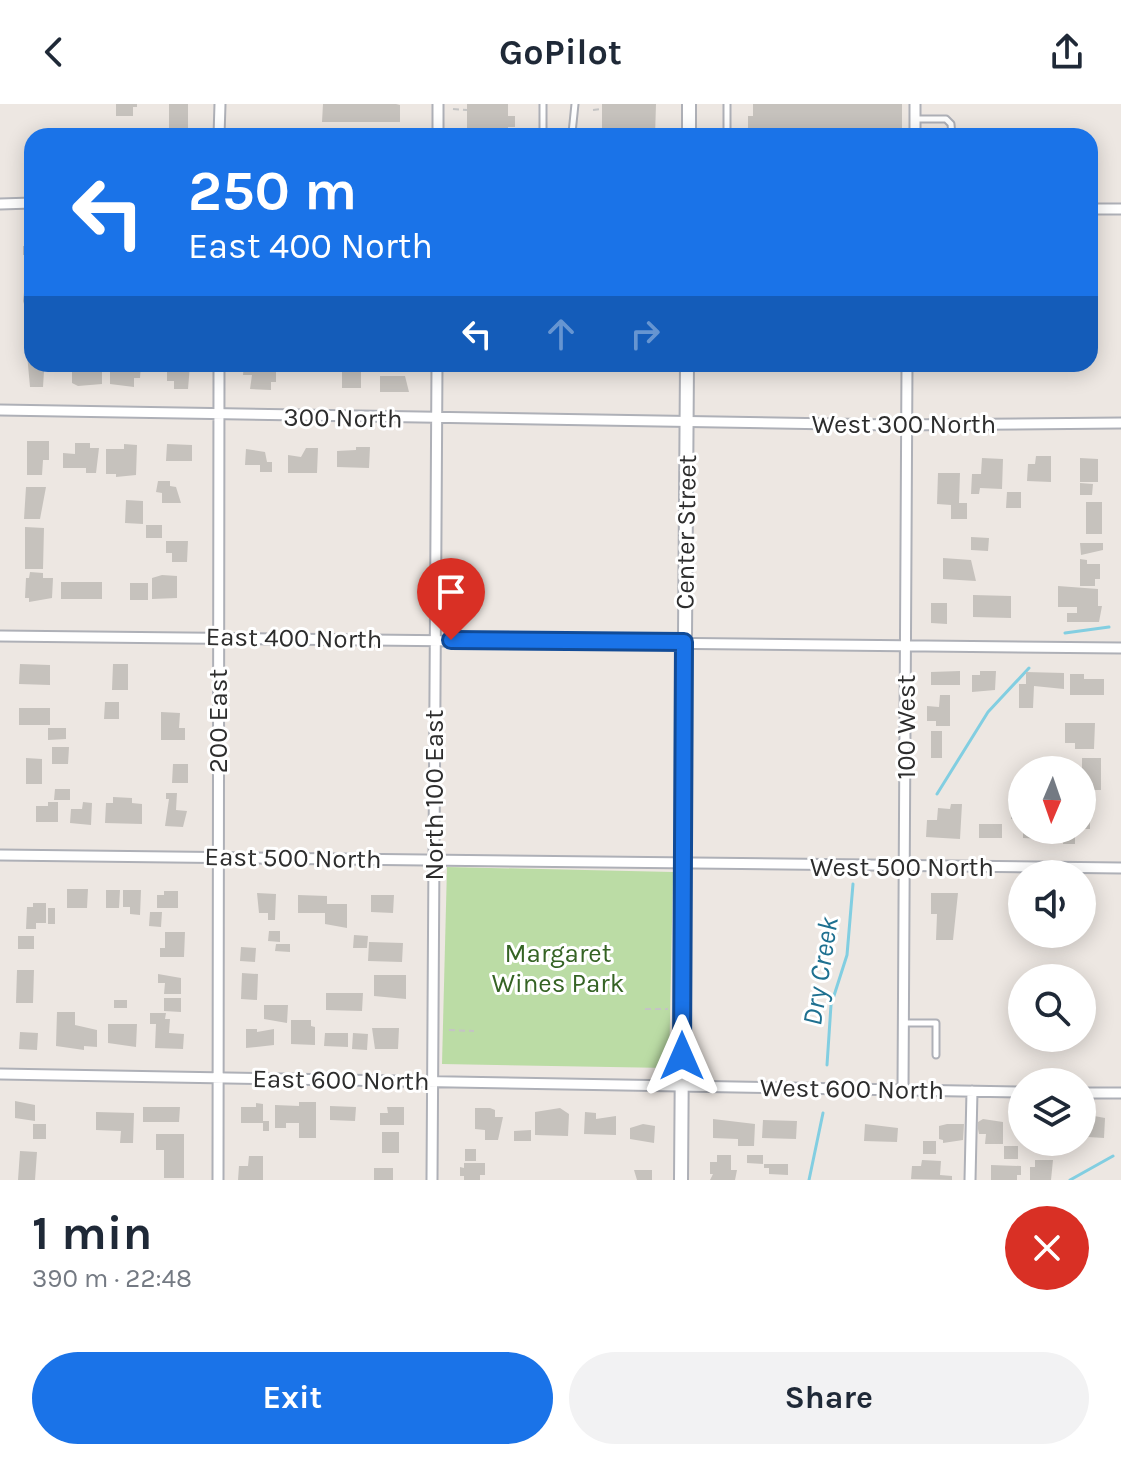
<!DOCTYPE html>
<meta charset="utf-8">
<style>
:root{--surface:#fff;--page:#f2f2f3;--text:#1f2937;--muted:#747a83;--accent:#1a73e8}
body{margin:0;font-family:Karla,sans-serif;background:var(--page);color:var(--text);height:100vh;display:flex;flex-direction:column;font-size:30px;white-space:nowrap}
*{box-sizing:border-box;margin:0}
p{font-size:26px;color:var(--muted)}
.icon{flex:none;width:44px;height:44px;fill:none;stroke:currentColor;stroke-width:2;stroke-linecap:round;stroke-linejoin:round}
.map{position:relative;height:1076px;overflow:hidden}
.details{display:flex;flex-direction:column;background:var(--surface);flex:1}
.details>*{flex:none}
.hud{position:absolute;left:24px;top:24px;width:1074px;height:244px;border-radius:24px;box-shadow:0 4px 20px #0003;background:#1a73e8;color:#fff;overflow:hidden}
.needle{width:52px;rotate:182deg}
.controls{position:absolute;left:1008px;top:652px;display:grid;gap:16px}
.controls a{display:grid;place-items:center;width:88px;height:88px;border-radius:50%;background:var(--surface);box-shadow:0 4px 20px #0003;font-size:40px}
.pin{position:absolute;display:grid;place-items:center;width:68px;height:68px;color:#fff;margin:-82px -34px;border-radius:50% 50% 50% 0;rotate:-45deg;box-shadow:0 0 8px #0007}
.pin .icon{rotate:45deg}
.me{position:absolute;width:88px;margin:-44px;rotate:0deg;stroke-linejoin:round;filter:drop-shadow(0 0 6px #0008)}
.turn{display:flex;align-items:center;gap:28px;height:168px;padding:0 32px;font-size:36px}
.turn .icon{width:104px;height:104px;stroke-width:2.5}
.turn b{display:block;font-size:56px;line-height:68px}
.lanes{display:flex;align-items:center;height:76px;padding:0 32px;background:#0003;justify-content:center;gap:40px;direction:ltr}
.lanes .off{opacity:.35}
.round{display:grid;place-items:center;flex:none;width:84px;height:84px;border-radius:42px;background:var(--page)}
.summary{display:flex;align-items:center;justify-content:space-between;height:136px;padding:0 32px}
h1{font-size:48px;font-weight:700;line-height:60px}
.cta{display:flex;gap:16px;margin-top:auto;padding:16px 32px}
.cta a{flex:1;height:92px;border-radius:48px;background:var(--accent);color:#fff;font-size:32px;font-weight:700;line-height:92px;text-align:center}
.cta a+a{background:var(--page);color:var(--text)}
header{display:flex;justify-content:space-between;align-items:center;height:104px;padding:0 32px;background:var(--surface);font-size:36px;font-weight:700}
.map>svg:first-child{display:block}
</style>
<header><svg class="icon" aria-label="back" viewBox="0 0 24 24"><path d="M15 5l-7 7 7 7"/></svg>GoPilot<svg class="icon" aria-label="share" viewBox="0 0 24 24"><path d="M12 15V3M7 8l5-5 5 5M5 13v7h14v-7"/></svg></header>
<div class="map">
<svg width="1121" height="1076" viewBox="0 0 1121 1076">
<rect width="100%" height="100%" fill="#ede7e2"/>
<path fill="#bbdca5" d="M 447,763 L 673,768 L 669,964 L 442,960 Z"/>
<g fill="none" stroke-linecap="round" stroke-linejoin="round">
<path stroke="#82cee1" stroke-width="3" d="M 1065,529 L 1109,523
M 937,690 L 988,608 L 1029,564
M 827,961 L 831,901 L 847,851 L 853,780
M 809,1076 L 823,1009
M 1070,1076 L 1113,1052"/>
</g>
<path fill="#c6c2bd" d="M 116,0 L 137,0 L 137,3 L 133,3 L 133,12 L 116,12 Z
M 169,0 L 188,0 L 188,32 L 169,32 Z
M 323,0 L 396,0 L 400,1 L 400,18 L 322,18 Z
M 467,0 L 508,0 L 508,12 L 515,12 L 515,23 L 508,23 L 508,32 L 467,32 Z
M 602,0 L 656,0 L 655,32 L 602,32 Z
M 753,0 L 902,0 L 902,26 L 907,26 L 907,32 L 748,32 L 748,12 L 753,12 Z
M 27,56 L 32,56 L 32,74 L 24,71 Z
M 29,134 L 32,134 L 32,151 L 23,151 L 23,142 L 29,142 Z
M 26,171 L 32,171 L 32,203 L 25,203 L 23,197 Z
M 27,250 L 32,250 L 32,260 L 53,260 L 53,267 L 44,267 L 43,283 L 30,283 Z
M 110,260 L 141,260 L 140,274 L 134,274 L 134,283 L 110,280 Z
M 167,260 L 190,261 L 188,285 L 174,285 L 174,277 L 167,277 Z
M 244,260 L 276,262 L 276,278 L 271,278 L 271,286 L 250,285 L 252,271 L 243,271 Z
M 72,266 L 102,266 L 102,280 L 78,282 L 72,279 Z
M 342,268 L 361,268 L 361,284 L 342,284 Z
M 380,272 L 405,272 L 409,288 L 380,288 Z
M 27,337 L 49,337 L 49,356 L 43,356 L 42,371 L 27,371 Z
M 75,339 L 90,339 L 90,344 L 99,344 L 96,369 L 86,369 L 86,364 L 63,364 L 63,349 L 75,350 Z
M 124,340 L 137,341 L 136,371 L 116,373 L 116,370 L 106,370 L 106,345 L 124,345 Z
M 167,340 L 192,341 L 192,357 L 166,357 Z
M 356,343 L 370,343 L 369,364 L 337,363 L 337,347 L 356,346 Z
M 306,344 L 318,344 L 317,369 L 288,369 L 288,351 L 301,353 Z
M 246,345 L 265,348 L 267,358 L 272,358 L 272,368 L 260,368 L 260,361 L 245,361 Z
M 1036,352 L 1051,352 L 1051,378 L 1027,377 L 1028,360 L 1035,360 Z
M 982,354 L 1003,355 L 1002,385 L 980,384 L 979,390 L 971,390 L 972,370 L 981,370 Z
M 1080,354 L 1098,355 L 1098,378 L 1080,378 Z
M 938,369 L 960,369 L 959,399 L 967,399 L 967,415 L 951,415 L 951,401 L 937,400 Z
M 158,377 L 170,377 L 170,382 L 176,383 L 181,399 L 162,399 L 162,389 L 156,388 Z
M 1080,379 L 1093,380 L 1092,391 L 1080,391 Z
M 26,383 L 46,383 L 40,415 L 24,415 Z
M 1007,388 L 1021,388 L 1021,404 L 1006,404 Z
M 126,396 L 143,397 L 143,420 L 125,419 Z
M 1086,398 L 1102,398 L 1102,430 L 1086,430 Z
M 146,421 L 162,421 L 162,434 L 146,434 Z
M 25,423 L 44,424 L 43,465 L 25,465 Z
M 971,433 L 989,434 L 988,447 L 971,446 Z
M 166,437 L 188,437 L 187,458 L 172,458 L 172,449 L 166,449 Z
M 1080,439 L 1103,439 L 1103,446 L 1081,451 Z
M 943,454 L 971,456 L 976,477 L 943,475 Z
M 1080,455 L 1087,456 L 1087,460 L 1100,460 L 1100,475 L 1095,475 L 1095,482 L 1080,482 Z
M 30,468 L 43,469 L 43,474 L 53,474 L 52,494 L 29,498 L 29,494 L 25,494 L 26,474 L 29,474 Z
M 162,471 L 177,472 L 177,494 L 152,495 L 152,474 Z
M 61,478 L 102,478 L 102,495 L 61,495 Z
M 130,479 L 148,479 L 148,496 L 130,496 Z
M 1058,482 L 1098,485 L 1098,502 L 1102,502 L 1099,518 L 1067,518 L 1067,509 L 1077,509 L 1077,503 L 1058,503 Z
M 973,491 L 1011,492 L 1011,514 L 973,513 Z
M 931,499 L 947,499 L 947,520 L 931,519 Z
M 20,560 L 50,561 L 50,581 L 19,580 Z
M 113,560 L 128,560 L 128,586 L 112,586 Z
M 960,567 L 960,581 L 931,581 L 931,568 Z
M 980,567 L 996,567 L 995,586 L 972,588 L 972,571 L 980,571 Z
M 1026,568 L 1064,569 L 1064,585 L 1034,582 L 1033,604 L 1019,604 L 1019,580 L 1026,580 Z
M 1070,570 L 1084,570 L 1084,575 L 1104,575 L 1104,591 L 1070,591 Z
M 940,591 L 950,591 L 950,622 L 936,622 L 936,617 L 927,617 L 927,602 L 939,603 Z
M 105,598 L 119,598 L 119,615 L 104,615 Z
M 19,604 L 50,604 L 50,621 L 19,621 Z
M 161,608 L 180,609 L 179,624 L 185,624 L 185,636 L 161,636 Z
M 1065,619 L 1095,619 L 1094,645 L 1075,645 L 1075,639 L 1065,639 Z
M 48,624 L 66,624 L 66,635 L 48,636 Z
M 931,627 L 942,627 L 942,654 L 931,654 Z
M 52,643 L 69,643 L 68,660 L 52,660 Z
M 26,654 L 42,655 L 42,680 L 26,680 Z
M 1082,654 L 1101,654 L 1101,686 L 1082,686 Z
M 173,660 L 188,660 L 188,679 L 172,679 Z
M 55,685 L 70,685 L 70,696 L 54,696 Z
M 166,689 L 177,689 L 176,706 L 187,707 L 183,723 L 165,722 L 169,695 L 166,695 Z
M 113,693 L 132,694 L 132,699 L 142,700 L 142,720 L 105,719 L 106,699 L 113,699 Z
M 48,698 L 58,698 L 58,718 L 36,718 L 36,702 L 48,702 Z
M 83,698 L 92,699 L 91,721 L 70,719 L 71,705 L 82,705 Z
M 951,700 L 962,700 L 960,735 L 926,733 L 927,716 L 937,716 L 938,704 L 950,705 Z
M 1011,701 L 1022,701 L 1022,715 L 1011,715 Z
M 1082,703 L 1090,703 L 1090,725 L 1082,725 Z
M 979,720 L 1002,720 L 1002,734 L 979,734 Z
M 1023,726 L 1043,726 L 1043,735 L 1023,734 Z
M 1063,726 L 1075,726 L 1075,740 L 1063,740 Z
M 67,785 L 88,785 L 87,804 L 67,804 Z
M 106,786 L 120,786 L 119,804 L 106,804 Z
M 123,786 L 141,786 L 140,811 L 130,810 L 130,803 L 123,803 Z
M 164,787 L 178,787 L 178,804 L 157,804 L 157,791 L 164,791 Z
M 257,789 L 276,790 L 275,816 L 268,816 L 268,809 L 259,809 Z
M 931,789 L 958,789 L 953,836 L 936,836 L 937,810 L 931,810 Z
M 298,791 L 327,792 L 327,800 L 347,800 L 347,824 L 325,820 L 325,809 L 298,809 Z
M 371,791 L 394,791 L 393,809 L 371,808 Z
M 33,799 L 46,799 L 46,819 L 36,819 L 36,825 L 26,825 L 27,803 L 33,803 Z
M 48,804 L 55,804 L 55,820 L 48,820 Z
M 150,808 L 162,808 L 161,823 L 149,822 Z
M 269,827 L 280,827 L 280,838 L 268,837 Z
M 165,828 L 185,828 L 184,853 L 160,853 L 160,844 L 165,844 Z
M 354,831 L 368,832 L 367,844 L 353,844 Z
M 18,832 L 34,832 L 34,845 L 18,845 Z
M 369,838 L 403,839 L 402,858 L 368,857 Z
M 276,840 L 290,840 L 290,848 L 275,847 Z
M 241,843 L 256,844 L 255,858 L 240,857 Z
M 17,866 L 34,866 L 33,899 L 16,899 Z
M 242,869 L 258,870 L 257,896 L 241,895 Z
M 158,870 L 181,874 L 181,890 L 164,890 L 165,879 L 158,879 Z
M 374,871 L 406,871 L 406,895 L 374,892 Z
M 326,889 L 363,889 L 362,907 L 326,906 Z
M 164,894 L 181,894 L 181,908 L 164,907 Z
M 114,896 L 127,896 L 127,904 L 114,904 Z
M 264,901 L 288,901 L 287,919 L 264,915 Z
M 57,908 L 75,908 L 75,921 L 97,926 L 97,943 L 84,942 L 84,946 L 56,942 Z
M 150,909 L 166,909 L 165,915 L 170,915 L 169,929 L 184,930 L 183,945 L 155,944 L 156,920 L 150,920 Z
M 291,916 L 311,916 L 311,922 L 315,923 L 315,941 L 291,940 Z
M 108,920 L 137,920 L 136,943 L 108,939 Z
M 372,924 L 399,924 L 398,945 L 375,945 Z
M 246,925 L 257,925 L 257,928 L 274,925 L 274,941 L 246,944 Z
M 20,928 L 38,929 L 37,946 L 19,945 Z
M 325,929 L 348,929 L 348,943 L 324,942 Z
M 353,929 L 368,930 L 367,946 L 352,945 Z
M 15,997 L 35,1001 L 35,1017 L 15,1014 Z
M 299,998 L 316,998 L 316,1034 L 299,1034 L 299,1019 L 286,1019 L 286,1024 L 275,1024 L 275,1001 L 299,1002 Z
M 256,999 L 263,1000 L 263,1017 L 269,1017 L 269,1027 L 263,1027 L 263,1019 L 241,1019 L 241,1003 L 256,1003 Z
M 330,1002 L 356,1003 L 355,1017 L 330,1016 Z
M 143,1003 L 180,1003 L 179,1018 L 143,1018 Z
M 387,1003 L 404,1003 L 404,1021 L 380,1021 L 380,1009 L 388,1009 Z
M 475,1004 L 490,1004 L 495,1006 L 495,1013 L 503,1013 L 498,1036 L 485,1036 L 485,1026 L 475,1025 Z
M 560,1004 L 569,1010 L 568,1032 L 535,1031 L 535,1008 Z
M 96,1008 L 134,1009 L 133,1039 L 120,1039 L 121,1027 L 96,1026 Z
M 585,1008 L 596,1009 L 596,1015 L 616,1012 L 616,1031 L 584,1030 Z
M 1089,1011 L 1105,1014 L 1104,1034 L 1088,1033 Z
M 713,1015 L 755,1020 L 754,1042 L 738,1042 L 738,1035 L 713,1034 Z
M 983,1015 L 1003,1018 L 1003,1040 L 985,1040 L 986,1030 L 979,1030 L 978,1025 L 978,1018 Z
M 763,1016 L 797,1017 L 796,1035 L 762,1034 Z
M 33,1020 L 46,1020 L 46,1035 L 33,1035 Z
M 643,1020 L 655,1022 L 654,1039 L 630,1035 L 630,1024 Z
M 865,1020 L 898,1024 L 897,1038 L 864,1037 Z
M 947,1020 L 964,1020 L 963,1036 L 943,1039 L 943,1036 L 939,1035 L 939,1022 Z
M 531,1026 L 531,1037 L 514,1037 L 514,1027 Z
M 382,1028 L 399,1028 L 399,1049 L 382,1049 Z
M 156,1030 L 184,1030 L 184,1074 L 164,1074 L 164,1046 L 156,1046 Z
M 923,1037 L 936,1037 L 936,1050 L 923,1050 Z
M 1004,1042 L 1018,1042 L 1018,1055 L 1004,1055 Z
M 465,1045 L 476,1045 L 476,1057 L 465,1057 Z
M 20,1047 L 37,1048 L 35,1076 L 18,1076 Z
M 717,1051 L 731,1051 L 731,1066 L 737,1066 L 735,1076 L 710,1076 L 713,1070 L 710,1070 L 710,1058 L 717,1058 Z
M 747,1051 L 763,1051 L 763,1060 L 747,1059 Z
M 249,1052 L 263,1052 L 263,1076 L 238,1076 L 239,1062 L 248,1062 Z
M 922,1056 L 941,1057 L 940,1071 L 952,1072 L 952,1076 L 911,1075 L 912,1062 L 921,1062 Z
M 1035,1056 L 1053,1056 L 1051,1076 L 1030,1076 L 1030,1063 L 1035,1063 Z
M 464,1059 L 485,1059 L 485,1071 L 480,1071 L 480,1076 L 464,1076 L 464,1072 L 460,1072 L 460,1063 L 464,1064 Z
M 764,1060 L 788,1060 L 788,1071 L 769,1070 L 769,1064 L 764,1064 Z
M 991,1061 L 1021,1062 L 1021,1071 L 1017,1071 L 1017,1076 L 991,1076 Z
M 374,1064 L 393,1064 L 393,1076 L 374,1076 Z
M 634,1066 L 652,1066 L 652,1076 L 637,1076 Z"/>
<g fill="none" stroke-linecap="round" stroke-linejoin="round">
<defs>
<path id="service" d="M 543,0 L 543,31
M 915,15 L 946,15 L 951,20 L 952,32
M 543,29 L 572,29 L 575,0
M 727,32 L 727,0
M 905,919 L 936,919 L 936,951"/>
<path id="minor" d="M 438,0 L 438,32
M 915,0 L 915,32
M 219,32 L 220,0
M 0,100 L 32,99
M 1090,105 L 1121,105
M 0,306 L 893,321 L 1121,319
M 0,532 L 1121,544
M 0,751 L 1121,764
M 0,970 L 1022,988
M 903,985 L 907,260
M 1082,989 L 1121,989
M 218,1076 L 219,260
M 432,1076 L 437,260
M 970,1076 L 972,987"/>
<path id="tertiary" d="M 689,32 L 689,0
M 681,1076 L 687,260"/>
</defs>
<use href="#service" stroke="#aeb0b7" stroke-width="9"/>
<use href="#minor" stroke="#aeb0b7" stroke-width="13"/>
<use href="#tertiary" stroke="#aeb0b7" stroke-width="16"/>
<path stroke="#c4c4c4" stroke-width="2" stroke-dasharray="6 4" stroke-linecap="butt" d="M 453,5 L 467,6
M 593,6 L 602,5
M 645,905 L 668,905
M 449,926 L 474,927"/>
<use href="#service" stroke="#fff" stroke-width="5"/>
<use href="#minor" stroke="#fff" stroke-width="9"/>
<use href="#tertiary" stroke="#fff" stroke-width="12"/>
</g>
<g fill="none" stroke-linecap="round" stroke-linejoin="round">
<defs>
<path id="route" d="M 451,536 L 684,538 L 682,952"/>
</defs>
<use href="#route" stroke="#114b97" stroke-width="20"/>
<use href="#route" stroke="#1a73e8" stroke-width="14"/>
</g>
<g text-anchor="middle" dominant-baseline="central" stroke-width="6" stroke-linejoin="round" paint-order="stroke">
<g font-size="26" fill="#2d2d2d" stroke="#fff">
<text transform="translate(343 314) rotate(1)">300 North</text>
<text x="904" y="320">West 300 North</text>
<text transform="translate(686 428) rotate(-89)">Center Street</text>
<text transform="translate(294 534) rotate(1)">East 400 North</text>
<text transform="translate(218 617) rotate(-90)">200 East</text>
<text transform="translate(906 623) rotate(-90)">100 West</text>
<text transform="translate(434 691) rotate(-90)">North 100 East</text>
<text transform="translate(293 754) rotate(1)">East 500 North</text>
<text x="902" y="763">West 500 North</text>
<text transform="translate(341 976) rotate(1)">East 600 North</text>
<text transform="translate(852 985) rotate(1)">West 600 North</text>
</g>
<g font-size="26" fill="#356324" stroke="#fff">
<text x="558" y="849">Margaret<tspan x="558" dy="30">Wines Park</tspan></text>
</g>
<g font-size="28" font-style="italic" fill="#1e7090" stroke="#fff">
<text transform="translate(820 867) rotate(-81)">Dry Creek</text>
</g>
</g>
</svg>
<div class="controls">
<a><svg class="needle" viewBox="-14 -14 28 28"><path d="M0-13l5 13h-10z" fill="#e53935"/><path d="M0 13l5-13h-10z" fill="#747a83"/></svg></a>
<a><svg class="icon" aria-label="sound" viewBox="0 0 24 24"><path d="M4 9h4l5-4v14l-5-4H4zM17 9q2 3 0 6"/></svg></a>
<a><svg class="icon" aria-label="search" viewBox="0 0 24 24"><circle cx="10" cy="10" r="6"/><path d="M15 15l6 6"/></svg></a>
<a><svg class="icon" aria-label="layers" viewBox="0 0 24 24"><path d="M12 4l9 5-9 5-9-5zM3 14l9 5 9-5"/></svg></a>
</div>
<div class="pin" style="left:451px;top:536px;background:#d93025"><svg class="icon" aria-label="arrive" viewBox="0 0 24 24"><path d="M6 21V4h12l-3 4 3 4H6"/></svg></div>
<svg class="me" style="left:682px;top:952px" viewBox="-20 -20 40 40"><path d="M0-17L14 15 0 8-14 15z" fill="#1a73e8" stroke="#fff" stroke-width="4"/></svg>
<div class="hud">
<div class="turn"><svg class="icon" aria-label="left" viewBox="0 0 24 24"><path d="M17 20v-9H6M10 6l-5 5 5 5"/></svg><div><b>250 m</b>East 400 North</div></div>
<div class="lanes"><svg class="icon" aria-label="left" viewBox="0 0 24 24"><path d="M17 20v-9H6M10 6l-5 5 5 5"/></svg><svg class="icon off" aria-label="ahead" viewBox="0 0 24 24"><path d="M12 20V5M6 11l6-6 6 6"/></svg><svg class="icon off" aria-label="right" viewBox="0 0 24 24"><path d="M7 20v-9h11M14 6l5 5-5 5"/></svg></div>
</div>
</div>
<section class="details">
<div class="summary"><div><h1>1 min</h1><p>390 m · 22:48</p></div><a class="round" style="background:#d93025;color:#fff"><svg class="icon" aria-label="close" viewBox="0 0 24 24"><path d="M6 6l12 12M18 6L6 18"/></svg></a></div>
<div class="cta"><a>Exit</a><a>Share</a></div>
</section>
